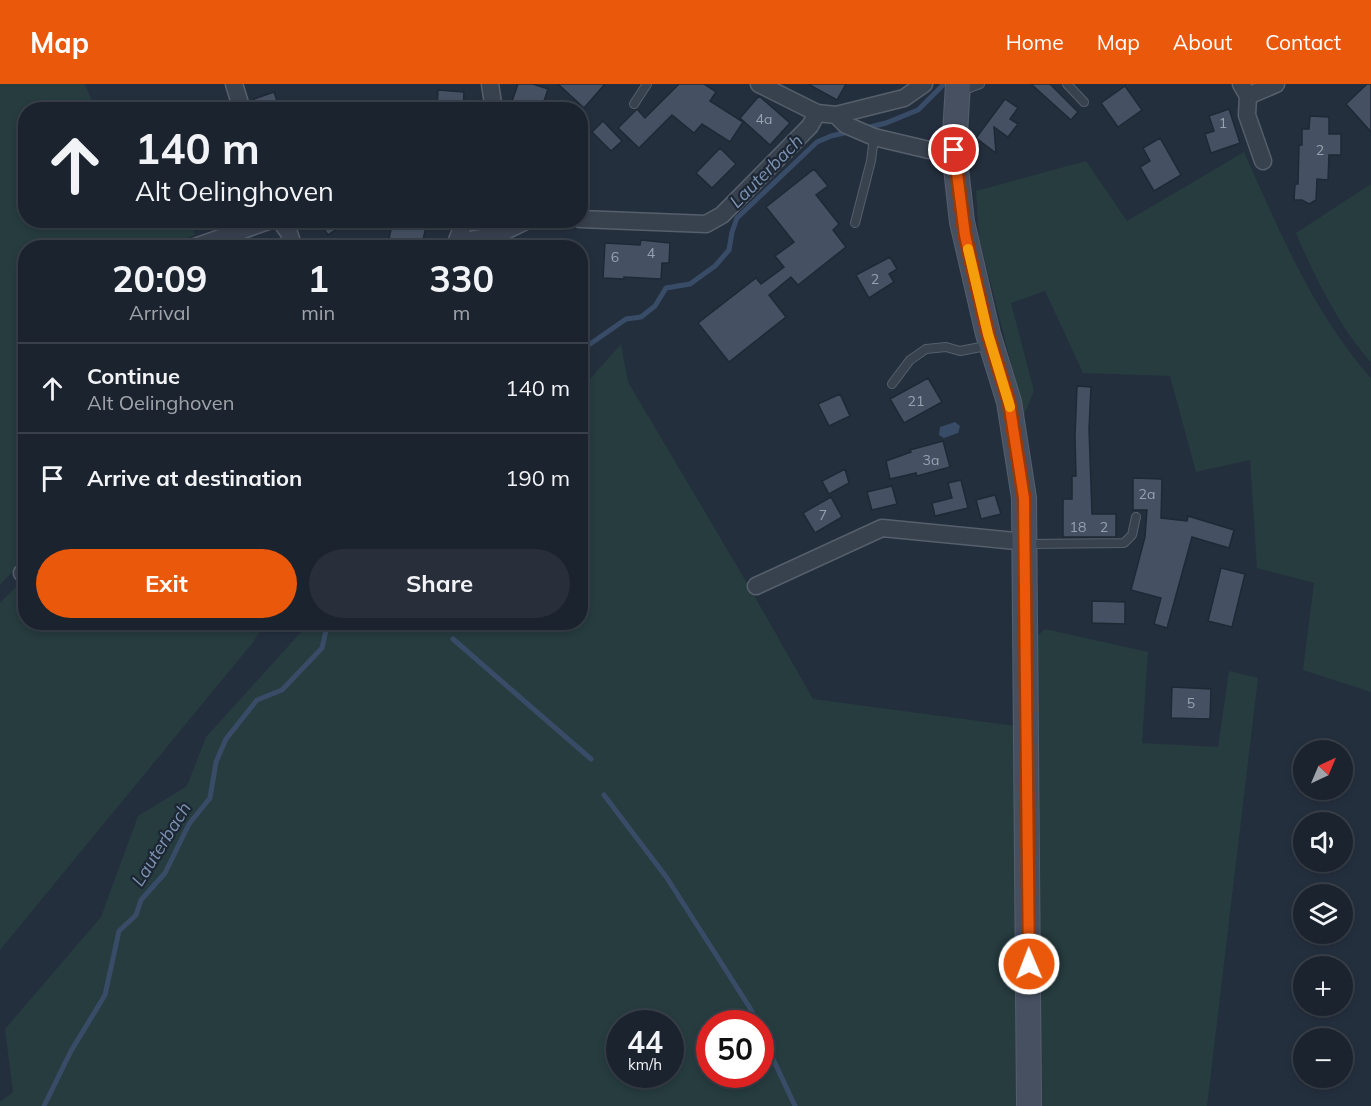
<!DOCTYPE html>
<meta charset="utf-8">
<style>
:root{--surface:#1b232e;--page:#282f3a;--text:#f1f3f6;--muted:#a0a4aa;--line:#39404a;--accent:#ea580c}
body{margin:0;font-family:Mulish,sans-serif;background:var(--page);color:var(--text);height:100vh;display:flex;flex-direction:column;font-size:22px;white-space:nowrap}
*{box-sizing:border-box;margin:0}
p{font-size:20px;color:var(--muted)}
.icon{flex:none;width:33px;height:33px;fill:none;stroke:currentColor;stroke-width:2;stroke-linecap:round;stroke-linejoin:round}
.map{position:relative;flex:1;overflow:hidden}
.details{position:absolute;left:18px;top:156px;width:570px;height:390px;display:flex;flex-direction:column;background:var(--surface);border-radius:24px;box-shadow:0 3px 9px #0003,0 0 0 2px var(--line)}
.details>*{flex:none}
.banner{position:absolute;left:18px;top:18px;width:570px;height:126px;border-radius:24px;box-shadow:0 3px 9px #0003,0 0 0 2px var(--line);background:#1b232e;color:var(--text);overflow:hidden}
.needle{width:39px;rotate:44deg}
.controls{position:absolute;left:1293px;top:656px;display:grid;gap:12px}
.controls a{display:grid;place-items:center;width:60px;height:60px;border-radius:50%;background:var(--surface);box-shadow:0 3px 9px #0003,0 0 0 2px var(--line);font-size:30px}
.speed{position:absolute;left:606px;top:926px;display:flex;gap:12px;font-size:30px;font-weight:700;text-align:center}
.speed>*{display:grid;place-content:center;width:78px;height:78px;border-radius:50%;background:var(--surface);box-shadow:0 3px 9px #0003,0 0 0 2px var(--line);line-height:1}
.speed small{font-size:15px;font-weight:400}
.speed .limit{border:9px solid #d22;background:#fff;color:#111}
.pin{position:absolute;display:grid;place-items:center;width:51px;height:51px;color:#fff;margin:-26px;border:3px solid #fff;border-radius:50%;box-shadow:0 2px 6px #0007}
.me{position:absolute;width:66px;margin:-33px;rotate:359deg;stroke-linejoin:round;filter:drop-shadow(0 0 4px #0008)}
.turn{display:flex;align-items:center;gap:21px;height:126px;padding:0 18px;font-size:27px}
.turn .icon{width:78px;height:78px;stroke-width:2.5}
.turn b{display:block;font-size:42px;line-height:51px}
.eta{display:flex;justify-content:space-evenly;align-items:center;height:102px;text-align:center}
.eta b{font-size:36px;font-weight:700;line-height:42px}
.action{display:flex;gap:12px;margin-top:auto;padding:12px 18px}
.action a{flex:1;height:69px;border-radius:36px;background:var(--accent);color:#fff;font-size:24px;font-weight:700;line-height:69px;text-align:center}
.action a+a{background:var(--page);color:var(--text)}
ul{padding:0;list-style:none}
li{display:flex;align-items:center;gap:18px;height:90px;padding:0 18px;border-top:2px solid var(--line)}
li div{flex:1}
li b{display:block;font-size:22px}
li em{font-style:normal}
header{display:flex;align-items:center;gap:36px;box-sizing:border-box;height:84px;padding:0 30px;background:var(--accent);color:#fff}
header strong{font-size:28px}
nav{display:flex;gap:33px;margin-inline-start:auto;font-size:21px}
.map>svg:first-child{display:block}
</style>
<header>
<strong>Map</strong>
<nav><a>Home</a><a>Map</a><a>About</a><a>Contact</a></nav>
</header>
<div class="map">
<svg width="1371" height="1022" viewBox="0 0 1371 1022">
<rect width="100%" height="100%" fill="#242f3e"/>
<path fill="#263c3f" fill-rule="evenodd" d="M 0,0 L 85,0 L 95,25 L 26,26 L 26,136 L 190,137 L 195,151 L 162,163 L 26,164 L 25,481 L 11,489 L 0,501 Z
M 1244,68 C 1279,146 1313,229 1371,294 L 1371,608 L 1303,586 L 1314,499 L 1257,484 L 1250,376 L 1196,388 L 1170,292 L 1083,289 L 1045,207 L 1011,219 L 1034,307 L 1024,331 L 979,153 L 976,107 L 1086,77 L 1127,137 Z
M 1371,100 L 1371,278 C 1341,246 1313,190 1296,149 Z
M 621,260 L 628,298 L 747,499 L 813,615 L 1016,642 L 1019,1022 L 0,1022 L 0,1018 L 13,1008 L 5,945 L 101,833 L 138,732 L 187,702 L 206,653 L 301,548 L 305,539 L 580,538 L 581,305 ZM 620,939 L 670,939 L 670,990 L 620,990 ZM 710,939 L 760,939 L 760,990 L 710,990 Z
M 25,494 L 26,538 L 265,539 L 254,557 L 0,866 L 0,519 Z
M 1045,545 L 1148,568 L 1142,659 L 1218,663 L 1229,587 L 1258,594 L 1207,1022 L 1037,1022 L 1034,555 Z"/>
<path fill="#394c67" d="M 955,338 L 960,342 L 958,349 L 944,354 L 939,351 L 940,343 Z"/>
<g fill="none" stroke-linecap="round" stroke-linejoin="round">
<path stroke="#394c67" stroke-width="5" d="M 866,44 L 886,39 L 918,26 L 944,0
M 580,267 L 626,235 L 641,233 L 655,222 L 666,204 L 690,200 L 715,182 L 729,166 L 732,148 L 737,134 L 817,58 L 831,52 L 848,48
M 453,555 L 591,675
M 604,711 L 667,794 L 750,924 L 757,939
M 760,947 L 795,1022
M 44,1022 L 71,967 L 105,911 L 119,847 L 136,831 L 141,816 L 165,789 L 189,740 L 210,714 L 216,678 L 226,655 L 257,616 L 282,606 L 322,564 L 328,538"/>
</g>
<path fill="#455162" stroke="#1f2835" stroke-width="1.5" d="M 518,0 L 533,0 L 548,5 L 541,26 L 509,26 Z
M 558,0 L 605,0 L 584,24 Z
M 679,0 L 704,0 L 716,8 L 710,17 L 743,38 L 730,58 L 702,40 L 694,49 L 672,31 L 639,64 L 618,44 L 637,25 L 645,34 Z
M 808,0 L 846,0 L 837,16 Z
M 1031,0 L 1050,0 L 1078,28 L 1071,36 Z
M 1367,0 L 1371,0 L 1371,48 L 1346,20 Z
M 1125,2 L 1142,26 L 1118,43 L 1101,19 Z
M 438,6 L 464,8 L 463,26 L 437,26 Z
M 274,8 L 280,26 L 257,26 L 254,15 Z
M 759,12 L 790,39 L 770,61 L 740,34 Z
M 1005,15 L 1018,24 L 1010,35 L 1018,40 L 1008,53 L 994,43 L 996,69 L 976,54 Z
M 1229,25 L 1240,59 L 1211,69 L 1205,50 L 1214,47 L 1209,32 Z
M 1310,32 L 1329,33 L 1329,50 L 1341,50 L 1341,71 L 1329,71 L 1328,96 L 1317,95 L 1316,116 L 1309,120 L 1302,116 L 1294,116 L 1295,100 L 1298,100 L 1299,61 L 1302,61 L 1302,45 L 1309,45 Z
M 603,37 L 622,57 L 611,67 L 592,48 Z
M 1160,54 L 1181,91 L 1154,107 L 1140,83 L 1150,77 L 1143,64 Z
M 720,64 L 736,80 L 712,104 L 696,89 Z
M 814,85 L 828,102 L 816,111 L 839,140 L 833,146 L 846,163 L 798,201 L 791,193 L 769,211 L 786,233 L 729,278 L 698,239 L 756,194 L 761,200 L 784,183 L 775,172 L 794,158 L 766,123 Z
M 318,136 L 351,136 L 328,151 Z
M 393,136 L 410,139 L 410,136 L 417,136 L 427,139 L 421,164 L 387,164 Z
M 641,156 L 670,159 L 669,179 L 662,179 L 661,195 L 624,193 L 624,195 L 603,194 L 605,159 L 640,161 Z
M 890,173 L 897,185 L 889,190 L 894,198 L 869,214 L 856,191 Z
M 928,294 L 942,318 L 904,339 L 890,315 Z
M 1077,302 L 1091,303 L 1089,345 L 1092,430 L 1116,430 L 1116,453 L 1063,453 L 1063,415 L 1072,415 L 1072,392 L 1076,392 L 1075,352 Z
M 840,310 L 850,332 L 829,342 L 818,320 Z
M 943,357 L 950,383 L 917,392 L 916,389 L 890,395 L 886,377 L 911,368 L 910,366 Z
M 845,385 L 849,399 L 829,410 L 822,397 Z
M 1133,394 L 1162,395 L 1161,434 L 1187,437 L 1188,432 L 1234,446 L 1229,464 L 1192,453 L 1167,544 L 1154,540 L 1161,514 L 1131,506 L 1145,453 L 1147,426 L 1133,426 Z
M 961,396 L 968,424 L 935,432 L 932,419 L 952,414 L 948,399 Z
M 892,402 L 897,420 L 872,426 L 867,408 Z
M 995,411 L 1001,430 L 981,435 L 976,416 Z
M 831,413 L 842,433 L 815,449 L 803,429 Z
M 1221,484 L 1245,490 L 1232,543 L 1208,537 Z
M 1092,517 L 1125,518 L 1125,540 L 1092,539 Z
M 1172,603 L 1211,605 L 1210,635 L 1171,634 Z"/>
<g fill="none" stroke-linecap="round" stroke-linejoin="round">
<defs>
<path id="lane" d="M 1067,0 L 1084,18
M 961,7 L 980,0
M 634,20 L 647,0
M 855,139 L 871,77 L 874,53
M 892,300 L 910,276 L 926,265 L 946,263 L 960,267 L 991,261
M 1026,460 L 1124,459 L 1132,451 L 1136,433"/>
<path id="street" d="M 234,0 L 242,26
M 490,0 L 494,26
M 759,0 L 817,29 L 836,31 L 904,14 L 924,0
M 1241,0 L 1248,12 L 1276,0
M 1248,12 L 1247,31 L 1263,77
M 836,31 L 846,41 L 874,53 L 929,66 L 954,66
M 580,135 L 706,140 L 722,131 L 810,42 L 817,29
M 280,136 L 289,149 L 294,164
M 458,158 L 495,152 L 528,136
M 192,164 L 271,136
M 454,164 L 465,136
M 22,489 L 26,487
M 756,502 L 882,444 L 1025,458"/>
<path id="secondary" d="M 958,0 L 954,66 L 962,138 L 988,250 L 1009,318 L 1024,414 L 1029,1022"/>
</defs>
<use href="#lane" stroke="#565f6c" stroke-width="10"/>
<use href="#street" stroke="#565f6c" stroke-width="19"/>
<use href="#secondary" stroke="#565f6c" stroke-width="26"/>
<use href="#lane" stroke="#38414e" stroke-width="8"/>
<use href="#street" stroke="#38414e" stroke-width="16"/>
<use href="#secondary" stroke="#465061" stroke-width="24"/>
</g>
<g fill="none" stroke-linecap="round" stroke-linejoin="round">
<defs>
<path id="route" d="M 954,66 L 965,151 L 988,250 L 1009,318 L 1024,414 L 1029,880"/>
</defs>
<use href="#route" stroke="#983908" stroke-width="15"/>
<use href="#route" stroke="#ea580c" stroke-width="10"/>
<path stroke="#f59e0b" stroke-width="10" d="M 968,165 L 988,250 L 1010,323"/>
</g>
<g text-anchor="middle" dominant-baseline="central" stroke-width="4.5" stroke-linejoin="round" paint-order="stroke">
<g font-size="14" fill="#98a1af">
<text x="764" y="35">4a</text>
<text x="1223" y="39">1</text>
<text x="1320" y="66">2</text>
<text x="651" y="169">4</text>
<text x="615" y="173">6</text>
<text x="875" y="195">2</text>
<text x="916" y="317">21</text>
<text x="931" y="376">3a</text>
<text x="1147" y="410">2a</text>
<text x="823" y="431">7</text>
<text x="1078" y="443">18</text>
<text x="1104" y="443">2</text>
<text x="1191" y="619">5</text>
</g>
<g font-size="18" font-style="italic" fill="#7c92b1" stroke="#1d2633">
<text transform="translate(766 87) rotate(-45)">Lauterbach</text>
<text transform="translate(161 760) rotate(-58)">Lauterbach</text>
</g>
</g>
</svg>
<div class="controls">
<a><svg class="needle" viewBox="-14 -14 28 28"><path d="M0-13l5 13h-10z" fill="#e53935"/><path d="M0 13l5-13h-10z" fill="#a0a4aa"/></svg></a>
<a><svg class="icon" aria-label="sound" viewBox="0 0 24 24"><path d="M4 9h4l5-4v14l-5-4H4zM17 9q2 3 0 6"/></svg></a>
<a><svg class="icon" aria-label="layers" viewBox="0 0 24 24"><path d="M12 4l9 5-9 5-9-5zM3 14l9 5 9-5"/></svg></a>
<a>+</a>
<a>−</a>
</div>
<div class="speed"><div>44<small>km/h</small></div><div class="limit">50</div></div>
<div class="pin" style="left:954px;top:66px;background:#d93025"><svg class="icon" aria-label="arrive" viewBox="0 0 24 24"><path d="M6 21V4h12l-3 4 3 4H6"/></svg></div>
<svg class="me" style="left:1029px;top:880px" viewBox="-20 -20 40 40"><circle r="17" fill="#ea580c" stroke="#fff" stroke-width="3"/><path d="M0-11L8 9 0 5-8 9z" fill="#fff"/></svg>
<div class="banner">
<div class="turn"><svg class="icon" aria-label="ahead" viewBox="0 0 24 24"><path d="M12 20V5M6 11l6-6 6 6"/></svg><div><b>140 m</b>Alt Oelinghoven</div></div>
</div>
<section class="details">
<div class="eta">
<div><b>20:09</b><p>Arrival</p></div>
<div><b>1</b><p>min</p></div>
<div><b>330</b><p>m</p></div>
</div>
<ul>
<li><svg class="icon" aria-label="ahead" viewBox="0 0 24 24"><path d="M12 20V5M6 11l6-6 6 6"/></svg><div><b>Continue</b><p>Alt Oelinghoven</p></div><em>140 m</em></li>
<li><svg class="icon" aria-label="arrive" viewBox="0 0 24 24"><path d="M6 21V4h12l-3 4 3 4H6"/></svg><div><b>Arrive at destination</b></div><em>190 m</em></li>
</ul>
<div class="action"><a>Exit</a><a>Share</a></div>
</section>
</div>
